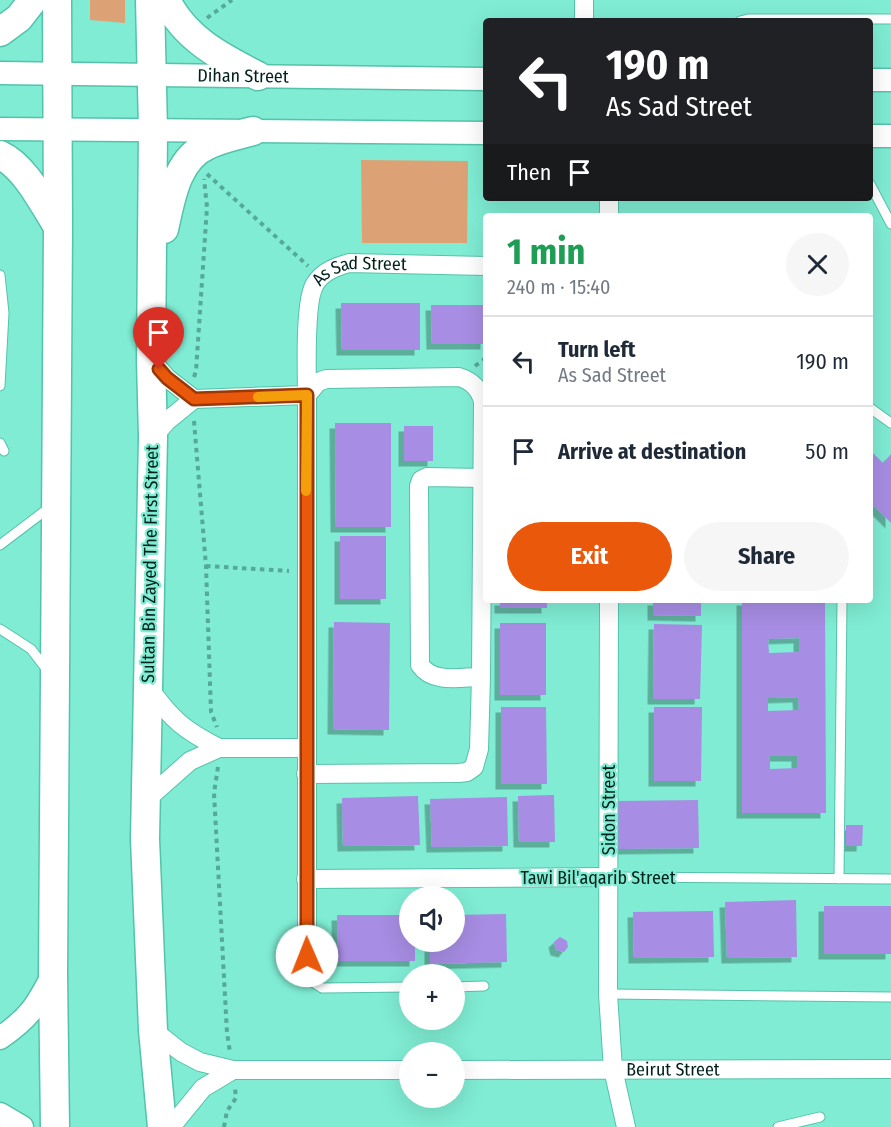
<!DOCTYPE html>
<meta charset="utf-8">
<style>
:root{--surface:#fff;--page:#f6f6f7;--text:#1f2937;--muted:#747a83;--line:#e0e1e3;--accent:#ea580c}
body{margin:0;font-family:"Fira Sans Condensed",sans-serif;background:var(--page);color:var(--text);height:100vh;display:flex;flex-direction:column;font-size:22px;white-space:nowrap}
*{box-sizing:border-box;margin:0}
p{font-size:20px;color:var(--muted)}
.icon{flex:none;width:33px;height:33px;fill:none;stroke:currentColor;stroke-width:2;stroke-linecap:round;stroke-linejoin:round}
.map{position:relative;flex:1;overflow:hidden}
.side{position:absolute;left:483px;top:213px;width:390px;height:390px;display:flex;flex-direction:column;background:var(--surface);border-radius:6px;box-shadow:0 6px 24px #0002}
.side>*{flex:none}
.guide{position:absolute;left:483px;top:18px;width:390px;height:183px;border-radius:6px;box-shadow:0 6px 24px #0002;background:#202124;color:#fff;overflow:hidden}
.buttons{position:absolute;left:399px;top:886px;display:grid;gap:12px}
.buttons a{display:grid;place-items:center;width:66px;height:66px;border-radius:50%;background:var(--surface);box-shadow:0 6px 24px #0002;font-size:30px}
.pin{position:absolute;display:grid;place-items:center;width:51px;height:51px;color:#fff;margin:-62px -26px;border-radius:50% 50% 50% 0;rotate:-45deg;box-shadow:0 0 6px #0007}
.pin .icon{rotate:45deg}
.me{position:absolute;width:66px;margin:-33px;rotate:359deg;stroke-linejoin:round;filter:drop-shadow(0 0 4px #0008)}
.turn{display:flex;align-items:center;gap:21px;height:126px;padding:0 24px;font-size:27px}
.turn .icon{width:78px;height:78px;stroke-width:2.5}
.turn b{display:block;font-size:42px;line-height:51px}
.then{display:flex;align-items:center;height:57px;padding:0 24px;background:#0003;gap:12px;font-size:22px}
.round{display:grid;place-items:center;flex:none;width:63px;height:63px;border-radius:32px;background:var(--page)}
.overview{display:flex;align-items:center;justify-content:space-between;height:102px;padding:0 24px}
h1{font-size:36px;font-weight:700;line-height:45px;color:#1e9e55}
.action{display:flex;gap:12px;margin-top:auto;padding:12px 24px}
.action a{flex:1;height:69px;border-radius:36px;background:var(--accent);color:#fff;font-size:24px;font-weight:700;line-height:69px;text-align:center}
.action a+a{background:var(--page);color:var(--text)}
ul{padding:0;list-style:none}
li{display:flex;align-items:center;gap:18px;height:90px;padding:0 24px;border-top:2px solid var(--line)}
li div{flex:1}
li b{display:block;font-size:22px}
li em{font-style:normal}
.map>svg:first-child{display:block}
</style>
<div class="map">
<svg width="891" height="1127" viewBox="0 0 891 1127">
<defs>
<filter id="shadow"><feDropShadow dx="-5.5" dy="5.5" stdDeviation="0" flood-color="#0004"/></filter>
</defs>
<rect width="100%" height="100%" fill="#7fecd3"/>
<path fill="#dda176" d="M 90,0 L 125,0 L 125,23 L 90,20 Z
M 361,160 L 468,161 L 467,243 L 362,243 Z"/>
<path fill="#a78de3" fill-rule="evenodd" filter="url(#shadow)" d="M 341,303 L 420,303 L 420,350 L 342,350 Z
M 431,305 L 486,305 L 486,344 L 432,344 Z
M 335,423 L 391,423 L 391,527 L 336,527 Z
M 404,426 L 433,426 L 433,461 L 404,461 Z
M 870,450 L 883,463 L 891,454 L 891,523 L 870,502 Z
M 340,536 L 386,536 L 386,599 L 340,599 Z
M 500,600 L 547,600 L 547,608 L 500,608 Z
M 653,600 L 701,600 L 701,616 L 653,615 Z
M 742,600 L 825,600 L 826,813 L 742,813 ZM 799,638 L 799,652 L 769,653 L 768,639 ZM 798,697 L 799,710 L 768,711 L 768,698 ZM 770,756 L 797,756 L 797,768 L 770,769 Z
M 334,622 L 390,623 L 389,730 L 333,729 Z
M 500,623 L 546,623 L 546,695 L 500,695 Z
M 654,624 L 702,625 L 700,699 L 653,699 Z
M 501,707 L 546,707 L 547,784 L 501,784 Z
M 654,707 L 702,707 L 701,781 L 654,781 Z
M 554,795 L 555,842 L 519,842 L 518,796 Z
M 418,796 L 420,845 L 343,846 L 342,798 Z
M 507,797 L 508,846 L 432,847 L 430,799 Z
M 698,800 L 699,848 L 618,849 L 617,801 Z
M 846,825 L 863,825 L 862,846 L 846,846 Z
M 796,900 L 797,957 L 727,958 L 725,902 Z
M 824,906 L 891,906 L 891,954 L 824,954 Z
M 713,911 L 714,957 L 634,958 L 633,912 Z
M 506,914 L 507,962 L 430,964 L 430,942 L 454,942 L 454,915 Z
M 337,915 L 410,915 L 410,942 L 415,942 L 415,961 L 338,961 Z
M 560,937 L 567,941 L 568,947 L 564,952 L 556,950 L 554,942 Z"/>
<g fill="none" stroke-linecap="round" stroke-linejoin="round">
<defs>
<path id="service" d="M 740,21 L 748,19 L 891,19
M 870,184 L 891,224
M 0,275 L 4,313 L 0,386
M 870,408 L 891,423
M 0,443 L 4,451
M 0,545 L 50,507
M 0,629 L 31,649 L 47,670
M 609,877 L 891,879
M 839,879 L 842,600
M 307,975 L 311,981 L 322,988 L 410,987
M 454,987 L 484,986
M 608,994 L 891,997
M 778,1127 L 820,1117"/>
<g id="minor">
<path d="M 584,0 L 584,21"/>
<path d="M 609,216 L 609,198"/>
<path d="M 151,360 L 167,378 L 194,399"/>
<path d="M 153,437 L 167,421 L 194,399 L 307,395 L 318,382 L 326,379 L 459,377 C 472,381 479,388 483,401 L 481,677 L 479,749 L 474,767 L 467,772 L 459,773 L 306,774"/>
<path d="M 609,600 L 608,994 L 613,1069 L 626,1127"/>
<path d="M 481,677 C 461,677 433,684 420,665 L 419,486 L 421,480 L 427,477 L 483,478"/>
<path d="M 149,688 C 172,720 184,730 219,748"/>
<path d="M 146,800 L 190,761 L 219,748 L 306,748"/>
<path d="M 306,879 L 609,877"/>
<path id="s1" d="M 307,975 L 307,395 C 307,372 304,301 315,284 C 323,271 336,267 349,263 L 486,266"/>
<path d="M 153,1030 L 181,1052 L 200,1062 L 233,1070 L 410,1070"/>
<path id="s2" d="M 454,1070 L 891,1069"/>
<path d="M 171,1127 L 203,1088 L 233,1070"/>
</g>
<g id="tertiary">
<path id="s3" d="M 0,73 L 486,79"/>
<path d="M 870,80 L 891,80"/>
<path d="M 0,129 L 486,133"/>
<path d="M 870,136 L 891,136"/>
<path d="M 0,1038 C 29,1018 36,1007 52,976"/>
<path d="M 0,1114 L 22,1127"/>
</g>
<path id="primary" d="M 150,0 L 153,130 L 151,360 L 153,437 L 145,839 L 153,1030 L 162,1127
M 166,0 C 185,39 221,57 258,76
M 0,32 L 19,18 L 33,0
M 0,155 C 25,166 44,205 58,227
M 164,229 C 171,199 176,159 208,145 C 222,138 239,135 253,131
M 55,1127 L 53,975 L 58,227 L 57,0"/>
</defs>
<use href="#service" stroke="#54c3ab" stroke-width="11"/>
<use href="#minor" stroke="#54c3ab" stroke-width="20"/>
<use href="#tertiary" stroke="#54c3ab" stroke-width="25"/>
<use href="#primary" stroke="#54c3ab" stroke-width="31"/>
<path stroke="#55a996" stroke-width="4" stroke-dasharray="4.5 4.5" stroke-linecap="butt" d="M 207,18 L 232,0
M 207,174 L 308,266
M 475,366 L 486,358
M 194,377 L 196,371 L 207,207 L 204,179
M 194,421 L 206,566 L 211,712 L 217,727
M 206,566 L 289,571
M 218,767 L 214,793 L 227,1033 L 230,1052
M 224,1127 L 227,1111 L 236,1098 L 235,1089"/>
<use href="#service" stroke="#fff" stroke-width="9"/>
<use href="#minor" stroke="#fff" stroke-width="18"/>
<use href="#tertiary" stroke="#fff" stroke-width="22"/>
<use href="#primary" stroke="#fff" stroke-width="28"/>
</g>
<g fill="none" stroke-linecap="round" stroke-linejoin="round">
<defs>
<path id="route" d="M 159,369 L 167,378 L 194,399 L 307,395 L 307,956"/>
</defs>
<use href="#route" stroke="#983908" stroke-width="15"/>
<use href="#route" stroke="#ea580c" stroke-width="10"/>
<path stroke="#f59e0b" stroke-width="10" d="M 258,397 L 307,395 L 306,491"/>
</g>
<g text-anchor="middle" dominant-baseline="central" stroke-width="4.5" stroke-linejoin="round" paint-order="stroke">
<g font-size="18" fill="#00211a" stroke="#7fecd3">
<text stroke="none"><textPath href="#s3" startOffset="243">Dihan Street</textPath></text>
<text stroke="none"><textPath href="#s1" startOffset="742">As Sad Street</textPath></text>
<text transform="translate(150 564) rotate(-89)">Sultan Bin Zayed The First Street</text>
<text transform="translate(609 810) rotate(-90)">Sidon Street</text>
<text x="598" y="878">Tawi Bil'aqarib Street</text>
<text stroke="none"><textPath href="#s2" startOffset="219">Beirut Street</textPath></text>
</g>
</g>
</svg>
<div class="buttons">
<a><svg class="icon" aria-label="sound" viewBox="0 0 24 24"><path d="M4 9h4l5-4v14l-5-4H4zM17 9q2 3 0 6"/></svg></a>
<a>+</a>
<a>−</a>
</div>
<div class="pin" style="left:159px;top:369px;background:#d93025"><svg class="icon" aria-label="arrive" viewBox="0 0 24 24"><path d="M6 21V4h12l-3 4 3 4H6"/></svg></div>
<svg class="me" style="left:307px;top:956px" viewBox="-20 -20 40 40"><circle r="19" fill="#fff"/><path d="M0-13L10 11 0 6-10 11z" fill="#ea580c"/></svg>
<div class="guide">
<div class="turn"><svg class="icon" aria-label="left" viewBox="0 0 24 24"><path d="M17 20v-9H6M10 6l-5 5 5 5"/></svg><div><b>190 m</b>As Sad Street</div></div>
<div class="then">Then<svg class="icon" aria-label="arrive" viewBox="0 0 24 24"><path d="M6 21V4h12l-3 4 3 4H6"/></svg></div>
</div>
<section class="side">
<div class="overview"><div><h1>1 min</h1><p>240 m · 15:40</p></div><a class="round"><svg class="icon" aria-label="close" viewBox="0 0 24 24"><path d="M6 6l12 12M18 6L6 18"/></svg></a></div>
<ul>
<li><svg class="icon" aria-label="left" viewBox="0 0 24 24"><path d="M17 20v-9H6M10 6l-5 5 5 5"/></svg><div><b>Turn left</b><p>As Sad Street</p></div><em>190 m</em></li>
<li><svg class="icon" aria-label="arrive" viewBox="0 0 24 24"><path d="M6 21V4h12l-3 4 3 4H6"/></svg><div><b>Arrive at destination</b></div><em>50 m</em></li>
</ul>
<div class="action"><a>Exit</a><a>Share</a></div>
</section>
</div>
